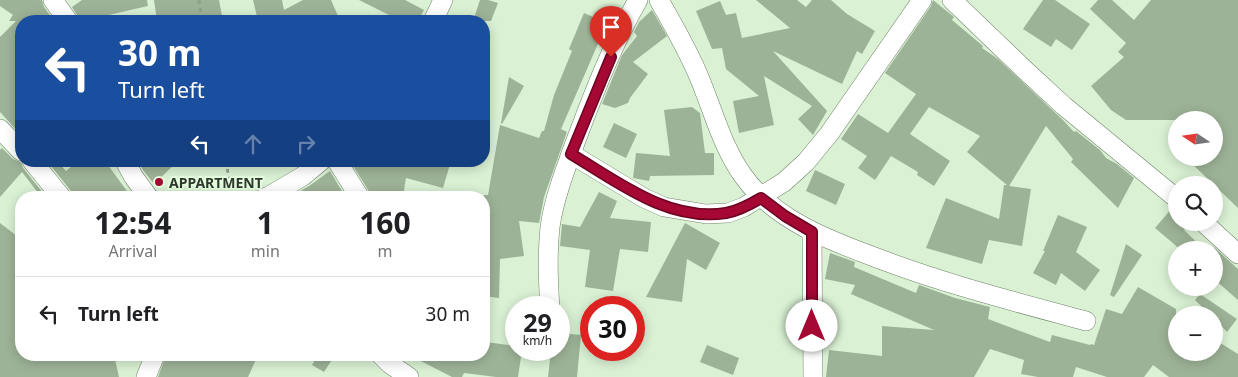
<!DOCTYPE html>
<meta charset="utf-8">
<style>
:root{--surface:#fff;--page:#f6f6f6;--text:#202124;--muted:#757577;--line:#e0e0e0}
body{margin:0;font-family:"Noto Sans",sans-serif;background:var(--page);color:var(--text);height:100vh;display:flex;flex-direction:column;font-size:19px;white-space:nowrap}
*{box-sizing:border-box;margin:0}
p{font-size:16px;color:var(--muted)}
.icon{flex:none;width:28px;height:28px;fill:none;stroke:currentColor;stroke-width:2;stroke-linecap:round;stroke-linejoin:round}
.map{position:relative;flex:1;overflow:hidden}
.details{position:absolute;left:15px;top:191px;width:475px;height:170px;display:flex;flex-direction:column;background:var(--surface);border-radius:20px;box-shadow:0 2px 12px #0003}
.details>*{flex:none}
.banner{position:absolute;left:15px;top:15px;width:475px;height:152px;border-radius:20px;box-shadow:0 2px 12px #0003;background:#1a4fa0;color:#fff;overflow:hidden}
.needle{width:32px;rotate:283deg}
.tools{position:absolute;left:1168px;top:111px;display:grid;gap:10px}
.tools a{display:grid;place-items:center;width:55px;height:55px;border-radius:50%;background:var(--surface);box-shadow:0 2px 12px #0003;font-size:25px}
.speed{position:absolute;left:505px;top:296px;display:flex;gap:10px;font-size:25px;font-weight:700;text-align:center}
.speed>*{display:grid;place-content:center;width:65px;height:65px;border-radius:50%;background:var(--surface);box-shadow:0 2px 12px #0003;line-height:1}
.speed small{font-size:12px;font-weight:400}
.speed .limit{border:8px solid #d22;background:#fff;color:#111}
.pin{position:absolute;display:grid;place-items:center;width:42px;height:42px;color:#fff;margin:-51px -21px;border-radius:50% 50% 50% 0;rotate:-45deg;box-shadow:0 0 5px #0007}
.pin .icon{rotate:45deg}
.me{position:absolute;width:55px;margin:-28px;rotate:0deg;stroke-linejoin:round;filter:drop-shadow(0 0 4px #0008)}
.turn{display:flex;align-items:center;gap:18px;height:105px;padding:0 20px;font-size:22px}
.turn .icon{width:65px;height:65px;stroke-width:2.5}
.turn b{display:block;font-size:35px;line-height:42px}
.lanes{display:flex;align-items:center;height:48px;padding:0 20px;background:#0003;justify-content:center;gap:25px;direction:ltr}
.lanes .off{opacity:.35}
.eta{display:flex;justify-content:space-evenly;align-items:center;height:85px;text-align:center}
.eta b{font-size:30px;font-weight:700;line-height:35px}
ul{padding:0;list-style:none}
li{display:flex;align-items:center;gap:15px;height:75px;padding:0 20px;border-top:1px solid var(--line)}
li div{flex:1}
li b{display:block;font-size:19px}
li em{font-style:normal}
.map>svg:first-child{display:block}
</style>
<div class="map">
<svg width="1238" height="377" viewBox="0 0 1238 377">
<rect width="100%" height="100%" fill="#daf1d4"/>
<path fill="#9db397" d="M 0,0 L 42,0 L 44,7 L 54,21 L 21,21 L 21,135 L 0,112 L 0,37 L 16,21 L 9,21 L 13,15 L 0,6 Z
M 82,0 L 147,0 L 148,6 L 104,16 L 107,21 L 79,21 L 77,15 L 72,7 Z
M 154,0 L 219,0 L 223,21 L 157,21 Z
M 253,0 L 282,0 L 284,10 L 303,0 L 331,0 L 338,16 L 328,21 L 258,21 Z
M 359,0 L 405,0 L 424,10 L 418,21 L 401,21 Z
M 480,0 L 488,0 L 498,3 L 491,21 L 473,21 Z
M 756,0 L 797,0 L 806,7 L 812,0 L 831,0 L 847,14 L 875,31 L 862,54 L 857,51 L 842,84 L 773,51 L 827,111 L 813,135 L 798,119 L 812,106 L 764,76 L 774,125 L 739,133 L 733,101 L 759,96 L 726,69 L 722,48 L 712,49 L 696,11 L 720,1 L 726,15 L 736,13 L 742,38 L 790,28 Z
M 933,0 L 954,17 L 952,20 L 983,46 L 982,48 L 998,59 L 1063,120 L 1074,132 L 1076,131 L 1100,150 L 1106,158 L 1117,164 L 1134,178 L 1118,208 L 1071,162 L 1073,159 L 1046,126 L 1009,186 L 1031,189 L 1022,246 L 989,240 L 982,264 L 926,248 L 946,198 L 999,219 L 1004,185 L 1007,185 L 967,152 L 980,136 L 929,107 L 910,134 L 950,161 L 934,186 L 917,175 L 918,172 L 891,156 L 875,180 L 858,168 L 867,156 L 841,139 L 858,114 L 888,133 L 916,94 L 885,73 L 931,6 Z
M 1043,0 L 1055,0 L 1090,24 L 1072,50 L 1056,39 L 1051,47 L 1023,29 Z
M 1098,0 L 1112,0 L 1134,20 L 1151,0 L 1238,0 L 1238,208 L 1186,158 L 1214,158 L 1214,120 L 1126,120 L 1111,110 L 1091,86 L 1124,57 L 1118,52 L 1126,43 L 1090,9 Z
M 652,10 L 667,36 L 633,62 L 648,74 L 630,98 L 628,103 L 615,108 L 602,104 L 622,55 L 637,36 L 634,32 L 639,22 Z
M 584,13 L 607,23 L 561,129 L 567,132 L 544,197 L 539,223 L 519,221 L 524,256 L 500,259 L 499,298 L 484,296 L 484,195 L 488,195 L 500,125 L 539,138 L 542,131 L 544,131 L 554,95 L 572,51 L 569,49 Z
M 509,77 L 524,86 L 502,124 L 501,123 Z
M 692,107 L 700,113 L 705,153 L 714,153 L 714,175 L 650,176 L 649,181 L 633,178 L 636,153 L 670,156 L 664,110 Z
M 614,123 L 637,134 L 626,158 L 603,147 Z
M 2,148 L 13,159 L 21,162 L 23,168 L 47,198 L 42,198 L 22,172 L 0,197 L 0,150 Z
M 47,161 L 57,161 L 66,171 L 78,161 L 105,161 L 132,198 L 73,198 L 71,191 Z
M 138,161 L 178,161 L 154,184 L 143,170 Z
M 350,161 L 451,161 L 443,188 L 406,178 L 403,196 L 370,193 Z
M 815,170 L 845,184 L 836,205 L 806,191 Z
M 330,171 L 346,198 L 289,198 L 309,186 Z
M 599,192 L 617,201 L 610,218 L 651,222 L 648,252 L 620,249 L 613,291 L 585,287 L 590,250 L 560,246 L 562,224 L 580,227 Z
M 1172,208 L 1176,209 L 1176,222 L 1191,222 L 1184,230 L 1205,250 L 1181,250 L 1155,228 Z
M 1058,215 L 1087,227 L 1076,252 L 1100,270 L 1085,291 L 1061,273 L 1056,285 L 1033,273 L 1045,251 L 1043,251 Z
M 0,223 L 21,239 L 21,355 L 114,355 L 119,377 L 0,377 Z
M 685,223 L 720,243 L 706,270 L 687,259 L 682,302 L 646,297 Z
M 1126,244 L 1142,255 L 1114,297 L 1110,295 Z
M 1214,247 L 1238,269 L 1238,300 L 1214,279 Z
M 830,253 L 855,262 L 854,267 L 916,293 L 919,285 L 955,298 L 990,307 L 988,319 L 1050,342 L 1052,335 L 1090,345 L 1091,344 L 1094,345 L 1106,309 L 1122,314 L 1138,287 L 1176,309 L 1176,352 L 1214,352 L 1214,339 L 1238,354 L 1238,377 L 1169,377 L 1153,365 L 1144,377 L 1107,377 L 1076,367 L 1073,377 L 1038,377 L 1021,374 L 1024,360 L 990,349 L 974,377 L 826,377 L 829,350 L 882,356 L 882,326 L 934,330 L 851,294 L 855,285 L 825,279 Z
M 1200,294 L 1237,319 L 1227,332 L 1214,318 L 1214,315 L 1210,315 L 1195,300 Z
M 559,333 L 581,335 L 577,377 L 548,377 L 551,350 L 559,350 Z
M 486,342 L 516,346 L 516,350 L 522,350 L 518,377 L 496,377 L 464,373 L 462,377 L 452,377 L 409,355 L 485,355 Z
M 707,345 L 739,358 L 733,375 L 700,362 Z
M 166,355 L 258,355 L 248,377 L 158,377 Z
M 318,355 L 335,355 L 324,372 L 312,365 Z"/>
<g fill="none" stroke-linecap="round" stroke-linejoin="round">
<defs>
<path id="street" d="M 53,0 L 68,21
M 659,0 C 673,25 688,50 699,77 C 713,110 722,147 744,177 C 775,220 828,240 877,258 C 945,284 1016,302 1086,321
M 952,0 L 1026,71 L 1064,106 L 1176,198
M 433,21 L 443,0
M 0,129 L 21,151
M 571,154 L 644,198 L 664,207 L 706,214 L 728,213 L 744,207 L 784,182 L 806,162 L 829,134 L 922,0
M 32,161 L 62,198
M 125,161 L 133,176 L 149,198
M 337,161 L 360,198
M 264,198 L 269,196 L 303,176 L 321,161
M 1203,222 L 1238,254
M 812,232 L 813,377
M 550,308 C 548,281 547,254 550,227 C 554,199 565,170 575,143 C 593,95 612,45 638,0
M 381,355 L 390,364 L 409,377
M 146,377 L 155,355"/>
</defs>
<use href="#street" stroke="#6e8369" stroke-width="20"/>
<path stroke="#90a18c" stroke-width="3" stroke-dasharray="4 4" stroke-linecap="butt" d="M 199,0 L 202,21
M 226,161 L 232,198"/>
<use href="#street" stroke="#fff" stroke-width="19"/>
</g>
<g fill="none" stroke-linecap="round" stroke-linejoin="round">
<defs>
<path id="route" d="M 611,57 L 571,154 C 618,182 668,222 726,213 C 739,211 751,204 761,198 L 785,216 L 812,232 L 812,326"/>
</defs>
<use href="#route" stroke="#6b0521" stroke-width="12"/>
<use href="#route" stroke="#a40833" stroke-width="9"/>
</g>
<circle fill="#a40833" stroke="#e7ffe1" stroke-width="2" cx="159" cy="182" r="5"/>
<g text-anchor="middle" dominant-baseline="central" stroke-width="4" stroke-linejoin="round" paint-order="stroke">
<g font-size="14" font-weight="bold" fill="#30392d" stroke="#e7ffe1" text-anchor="start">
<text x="169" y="182">APPARTMENT</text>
</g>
</g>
</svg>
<div class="tools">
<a><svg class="needle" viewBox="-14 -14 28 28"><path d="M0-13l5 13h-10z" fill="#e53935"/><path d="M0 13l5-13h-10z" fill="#757577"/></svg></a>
<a><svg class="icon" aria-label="search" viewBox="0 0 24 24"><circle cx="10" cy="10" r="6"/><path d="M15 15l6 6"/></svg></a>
<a>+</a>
<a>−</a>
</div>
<div class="speed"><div>29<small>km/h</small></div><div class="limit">30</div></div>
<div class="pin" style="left:611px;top:57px;background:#d93025"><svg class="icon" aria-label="arrive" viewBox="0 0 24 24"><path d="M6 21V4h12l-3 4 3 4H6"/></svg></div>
<svg class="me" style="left:812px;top:326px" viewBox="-20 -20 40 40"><circle r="19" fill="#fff"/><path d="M0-13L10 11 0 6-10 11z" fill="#a40833"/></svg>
<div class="banner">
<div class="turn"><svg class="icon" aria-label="left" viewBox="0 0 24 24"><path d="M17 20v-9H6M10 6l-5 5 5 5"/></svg><div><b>30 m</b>Turn left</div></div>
<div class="lanes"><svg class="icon" aria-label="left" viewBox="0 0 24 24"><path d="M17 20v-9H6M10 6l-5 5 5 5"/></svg><svg class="icon off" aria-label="ahead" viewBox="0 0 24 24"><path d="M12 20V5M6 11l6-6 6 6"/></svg><svg class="icon off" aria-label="right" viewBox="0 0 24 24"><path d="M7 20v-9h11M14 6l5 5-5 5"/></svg></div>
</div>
<section class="details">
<div class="eta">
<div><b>12:54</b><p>Arrival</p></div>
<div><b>1</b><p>min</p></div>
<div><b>160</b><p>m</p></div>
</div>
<ul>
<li><svg class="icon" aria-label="left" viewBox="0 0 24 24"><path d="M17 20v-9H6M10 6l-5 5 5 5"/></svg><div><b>Turn left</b></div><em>30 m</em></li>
</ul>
</section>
</div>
